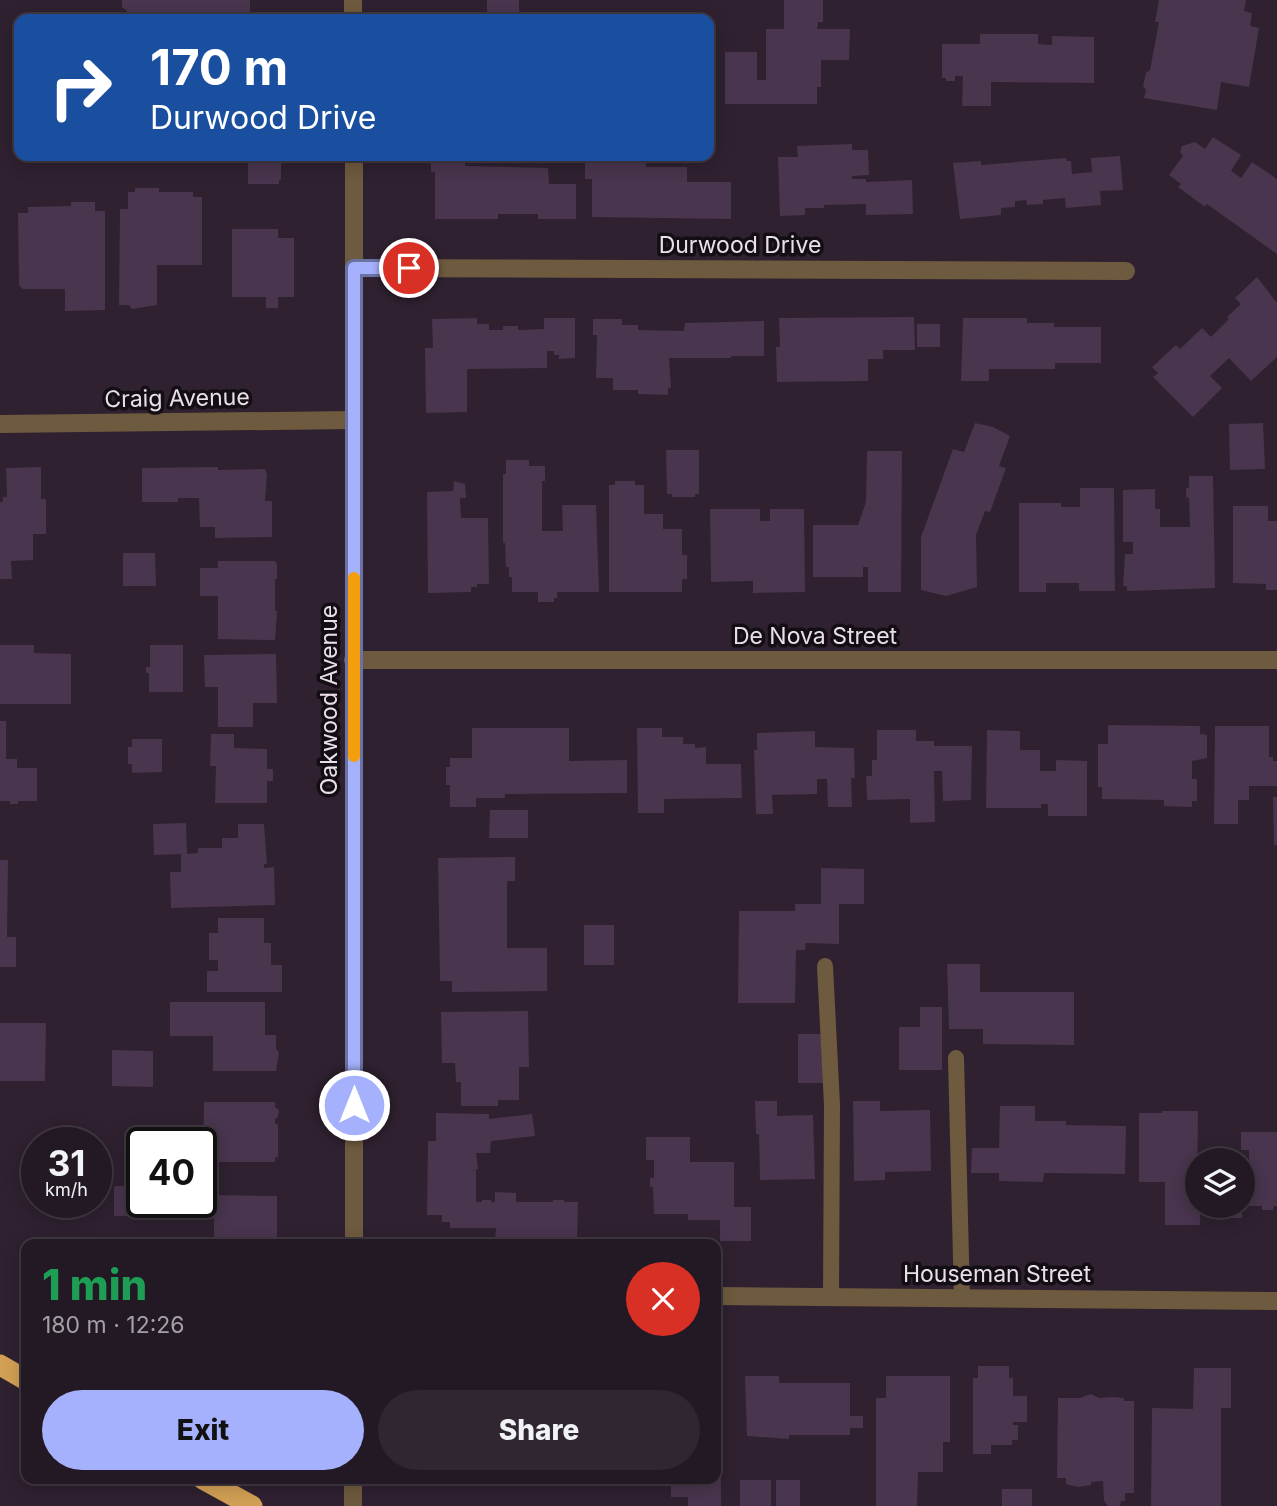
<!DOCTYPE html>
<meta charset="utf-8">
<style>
:root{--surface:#231924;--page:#2f2631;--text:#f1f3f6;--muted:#a3a0a6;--line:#403841;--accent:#a5b1fc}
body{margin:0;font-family:Inter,sans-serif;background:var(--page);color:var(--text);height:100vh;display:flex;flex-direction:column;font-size:26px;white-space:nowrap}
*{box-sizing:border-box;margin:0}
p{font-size:23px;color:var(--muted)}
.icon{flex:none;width:38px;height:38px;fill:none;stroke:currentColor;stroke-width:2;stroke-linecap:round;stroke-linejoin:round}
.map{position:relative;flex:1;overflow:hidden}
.drawer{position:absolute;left:21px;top:1239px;width:700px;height:245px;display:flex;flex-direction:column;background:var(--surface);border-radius:14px;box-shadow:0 4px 18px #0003,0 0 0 2px var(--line)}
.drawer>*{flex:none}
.top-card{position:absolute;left:14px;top:14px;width:700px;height:147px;border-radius:14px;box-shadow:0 4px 18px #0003,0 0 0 2px var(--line);background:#1a4fa0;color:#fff;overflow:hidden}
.buttons{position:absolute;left:1185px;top:1148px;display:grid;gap:14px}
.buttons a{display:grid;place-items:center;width:70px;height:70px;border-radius:50%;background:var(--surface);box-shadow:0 4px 18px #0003,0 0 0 2px var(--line);font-size:35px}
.speed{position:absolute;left:21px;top:1127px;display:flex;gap:14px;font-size:35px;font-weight:700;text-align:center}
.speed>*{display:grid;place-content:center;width:91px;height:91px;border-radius:50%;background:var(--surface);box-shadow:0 4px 18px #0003,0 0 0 2px var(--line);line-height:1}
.speed small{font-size:18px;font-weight:400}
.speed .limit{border:4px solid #111;border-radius:10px;background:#fff;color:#111}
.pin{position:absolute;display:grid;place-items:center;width:60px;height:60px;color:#fff;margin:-30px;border:4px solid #fff;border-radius:50%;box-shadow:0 2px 7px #0007}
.me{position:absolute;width:77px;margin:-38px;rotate:0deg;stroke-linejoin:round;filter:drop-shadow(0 0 5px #0008)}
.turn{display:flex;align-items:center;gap:24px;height:147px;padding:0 21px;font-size:32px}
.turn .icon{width:91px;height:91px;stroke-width:2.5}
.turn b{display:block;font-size:49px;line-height:60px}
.round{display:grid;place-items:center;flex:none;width:74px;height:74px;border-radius:37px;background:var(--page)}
.head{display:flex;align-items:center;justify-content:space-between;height:119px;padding:0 21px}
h1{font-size:42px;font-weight:800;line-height:52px;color:#1e9e55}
.primary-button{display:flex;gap:14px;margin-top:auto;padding:14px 21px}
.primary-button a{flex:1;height:80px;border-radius:42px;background:var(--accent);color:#111;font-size:28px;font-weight:800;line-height:80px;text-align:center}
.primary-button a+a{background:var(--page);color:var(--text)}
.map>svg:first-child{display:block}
</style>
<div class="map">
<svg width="1277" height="1506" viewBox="0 0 1277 1506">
<rect width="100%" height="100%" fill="#2f2130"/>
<path fill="#49354e" d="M 122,0 L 250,0 L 250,16 L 127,17 L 127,11 L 122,7 Z
M 487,0 L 519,0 L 519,19 L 487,19 Z
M 784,0 L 823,0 L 823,22 L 818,22 L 817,29 L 850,29 L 849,60 L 821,60 L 821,87 L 817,87 L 817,104 L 725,104 L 725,52 L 757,52 L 757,80 L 766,80 L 766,29 L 784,29 Z
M 1159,0 L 1246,0 L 1244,11 L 1252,13 L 1250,26 L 1259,28 L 1249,87 L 1221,82 L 1217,110 L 1144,98 L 1146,90 L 1143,86 L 1146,73 L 1150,70 L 1159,22 L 1155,22 Z
M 980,34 L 1038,34 L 1038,44 L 1052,45 L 1052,36 L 1094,37 L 1094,83 L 991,82 L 991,106 L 962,106 L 963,76 L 955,76 L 955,81 L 946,81 L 946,78 L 942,78 L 942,44 L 980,44 Z
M 1213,137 L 1241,155 L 1231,171 L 1241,178 L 1252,162 L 1277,179 L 1277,254 L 1207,204 L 1205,207 L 1178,187 L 1181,184 L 1169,175 L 1183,156 L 1180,152 L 1182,146 L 1195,142 L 1205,149 Z
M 852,144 L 852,150 L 868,150 L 869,175 L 852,176 L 852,179 L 866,179 L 866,182 L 912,180 L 913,214 L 866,215 L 866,204 L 824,205 L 824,208 L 805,208 L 805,215 L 780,216 L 778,157 L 798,157 L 797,146 Z
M 248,156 L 281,156 L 281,180 L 279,180 L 279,184 L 248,184 Z
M 431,156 L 465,156 L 465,166 L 548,168 L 549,184 L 576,184 L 576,219 L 538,219 L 538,214 L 498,214 L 498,219 L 435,219 L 435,172 L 431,172 Z
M 585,156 L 645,156 L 646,167 L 687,167 L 687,182 L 731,182 L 731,219 L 592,217 L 592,179 L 585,179 Z
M 1120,156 L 1123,190 L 1100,191 L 1101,205 L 1066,208 L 1065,198 L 1043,200 L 1043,204 L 1027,205 L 1026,200 L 1015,201 L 1015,207 L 1001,208 L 1001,215 L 960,219 L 953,163 L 981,161 L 981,165 L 1066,158 L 1067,161 L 1071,161 L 1072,174 L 1092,172 L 1091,158 Z
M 135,188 L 159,188 L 159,192 L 193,192 L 193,197 L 202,197 L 202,265 L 157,265 L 157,305 L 132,309 L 129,305 L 119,305 L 120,209 L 128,209 L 128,192 L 135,192 Z
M 71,202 L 95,202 L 95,211 L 105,211 L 105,310 L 65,311 L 65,289 L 23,289 L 19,285 L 18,213 L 28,213 L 28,207 L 71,206 Z
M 232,229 L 278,229 L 278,238 L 294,238 L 294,297 L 278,297 L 278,308 L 266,308 L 266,297 L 232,297 Z
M 1257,277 L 1277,303 L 1277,357 L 1251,381 L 1229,358 L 1210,376 L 1222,388 L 1193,417 L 1153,377 L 1158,373 L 1152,367 L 1176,345 L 1180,349 L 1202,328 L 1211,337 L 1229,319 L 1227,317 L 1241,304 L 1235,298 Z
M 914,317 L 915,350 L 883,350 L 883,359 L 868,359 L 868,381 L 777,382 L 776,347 L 780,347 L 779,318 Z
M 477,318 L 477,324 L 489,324 L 489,330 L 503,330 L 503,326 L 518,326 L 518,330 L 544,329 L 544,318 L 575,318 L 575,358 L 559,359 L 559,355 L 554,355 L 554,351 L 547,351 L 547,368 L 467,369 L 467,412 L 426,413 L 425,348 L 433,348 L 432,319 Z
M 963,318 L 1027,318 L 1027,323 L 1054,323 L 1054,327 L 1101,327 L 1101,363 L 1055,363 L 1055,369 L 989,369 L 989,381 L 961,381 Z
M 593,319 L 622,319 L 622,325 L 638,325 L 638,330 L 684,331 L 685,323 L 764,321 L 764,356 L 731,356 L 731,358 L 669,358 L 671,388 L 668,388 L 668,395 L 638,394 L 638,390 L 613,390 L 613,378 L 596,378 L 597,335 L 593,335 Z
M 917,324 L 940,324 L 940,347 L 917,347 Z
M 975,423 L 993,427 L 1010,436 L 999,466 L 1006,468 L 990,512 L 985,511 L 976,535 L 977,587 L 946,596 L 921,590 L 921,537 L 953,449 L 964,452 Z
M 1263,423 L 1265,469 L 1230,470 L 1229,424 Z
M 666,450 L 699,450 L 699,494 L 695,494 L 695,497 L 672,497 L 672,494 L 667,494 Z
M 867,451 L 902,451 L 901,592 L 868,592 L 868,567 L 863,567 L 863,577 L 813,577 L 813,525 L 858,525 L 866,502 Z
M 506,460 L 529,460 L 529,466 L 545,466 L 545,481 L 542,481 L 542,531 L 563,531 L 562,505 L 596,505 L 599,592 L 557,592 L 557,598 L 554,598 L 554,602 L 538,602 L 538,592 L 512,592 L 512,577 L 509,577 L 509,567 L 506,567 L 505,543 L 503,543 L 503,474 L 506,474 Z
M 41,467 L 41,499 L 46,499 L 46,534 L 33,534 L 33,560 L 11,561 L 12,579 L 0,579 L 0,502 L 3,502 L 3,497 L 7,497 L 6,468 Z
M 218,467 L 218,470 L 265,469 L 267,475 L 265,501 L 272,501 L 272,537 L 215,538 L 215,527 L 200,527 L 199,498 L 178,498 L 178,502 L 142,502 L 142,468 Z
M 1189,476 L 1213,476 L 1215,588 L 1127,591 L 1127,586 L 1123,586 L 1125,554 L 1133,554 L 1133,542 L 1123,542 L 1123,490 L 1155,489 L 1155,509 L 1160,509 L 1160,527 L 1190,527 L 1189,498 L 1186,497 L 1186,489 L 1189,487 Z
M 454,481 L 465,484 L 466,498 L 460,498 L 461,518 L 488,518 L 489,584 L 477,584 L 477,587 L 471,587 L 471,592 L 428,593 L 427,492 L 453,491 Z
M 615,481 L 635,481 L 635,485 L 644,485 L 644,514 L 663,514 L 663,529 L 682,529 L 682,555 L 687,555 L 687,579 L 682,579 L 682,592 L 609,592 L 609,485 L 615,485 Z
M 1080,488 L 1114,488 L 1115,591 L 1079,591 L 1079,583 L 1046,583 L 1046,592 L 1019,592 L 1019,503 L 1061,503 L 1061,507 L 1080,507 Z
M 1233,506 L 1268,506 L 1268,521 L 1277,521 L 1277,590 L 1266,590 L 1266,584 L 1233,583 Z
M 710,509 L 760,509 L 760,521 L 770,521 L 770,509 L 804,509 L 805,592 L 753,593 L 753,581 L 711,582 Z
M 123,553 L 155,553 L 156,586 L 123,586 Z
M 218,561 L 275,561 L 277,564 L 277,579 L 275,579 L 275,611 L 277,611 L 275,640 L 218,639 L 218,596 L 200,596 L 200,568 L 218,568 Z
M 0,645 L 34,645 L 34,653 L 71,654 L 71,704 L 0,704 Z
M 150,645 L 183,645 L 183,692 L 149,692 L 149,673 L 146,673 L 146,667 L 150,667 Z
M 276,654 L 277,703 L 253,703 L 253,727 L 218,727 L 218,687 L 205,687 L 204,655 Z
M 0,721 L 6,721 L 6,759 L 17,759 L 17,768 L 37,768 L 37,801 L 18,801 L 18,804 L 10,804 L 10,801 L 0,801 Z
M 1108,725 L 1200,726 L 1200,734 L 1207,735 L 1207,758 L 1192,761 L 1192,779 L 1197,779 L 1197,801 L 1192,801 L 1192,807 L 1164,806 L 1164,800 L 1102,799 L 1102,787 L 1098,787 L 1098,744 L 1108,744 Z
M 1215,726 L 1269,726 L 1269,757 L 1273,757 L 1273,761 L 1277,761 L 1277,786 L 1249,786 L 1249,800 L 1238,800 L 1238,824 L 1214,824 Z
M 472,728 L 569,728 L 569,761 L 627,760 L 627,793 L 505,794 L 505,798 L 476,798 L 476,807 L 450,807 L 450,785 L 446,785 L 446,767 L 450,767 L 450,758 L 472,758 Z
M 637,728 L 662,728 L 662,737 L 683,737 L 683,744 L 695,744 L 695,748 L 706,747 L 706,764 L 741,764 L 742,798 L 664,799 L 664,813 L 638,813 Z
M 877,730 L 916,730 L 916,741 L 934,741 L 934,746 L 972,746 L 971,800 L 943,801 L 942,771 L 934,771 L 935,822 L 910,823 L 910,799 L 867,800 L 866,776 L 872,776 L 872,760 L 877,760 Z
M 987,730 L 1020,731 L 1020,750 L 1040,750 L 1040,771 L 1056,771 L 1056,760 L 1087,761 L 1087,816 L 1048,816 L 1048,804 L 1041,804 L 1041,808 L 986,808 Z
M 815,731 L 815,747 L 854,748 L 855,778 L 851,778 L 852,807 L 828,807 L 827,779 L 817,779 L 817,794 L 772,795 L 773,814 L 756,814 L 754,750 L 757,750 L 757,733 Z
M 211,734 L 234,734 L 234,748 L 267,749 L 267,769 L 273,769 L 273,781 L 267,781 L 267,803 L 215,803 L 216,766 L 210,766 Z
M 132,739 L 162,739 L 162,772 L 132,773 L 132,764 L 128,764 L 128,747 L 132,747 Z
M 1273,797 L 1277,797 L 1277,845 L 1274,845 Z
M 490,810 L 528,810 L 528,838 L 489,838 Z
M 186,823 L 187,854 L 198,853 L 198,848 L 222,848 L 222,838 L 238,838 L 238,824 L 264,824 L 267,864 L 264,864 L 264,868 L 274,867 L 275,905 L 171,908 L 170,872 L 181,872 L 181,854 L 154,855 L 153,824 Z
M 515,857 L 515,881 L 507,881 L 507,948 L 547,948 L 547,991 L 452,992 L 452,981 L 440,981 L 438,858 Z
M 0,860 L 8,860 L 7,937 L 16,937 L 16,967 L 0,967 Z
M 821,868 L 864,869 L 864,904 L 839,904 L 839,944 L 806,943 L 805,950 L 796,950 L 795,1003 L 738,1003 L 739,911 L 795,911 L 795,904 L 821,904 Z
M 218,918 L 264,918 L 264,943 L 271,943 L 271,965 L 282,965 L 282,992 L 207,992 L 207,971 L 218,971 L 218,960 L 209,960 L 209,933 L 218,933 Z
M 584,925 L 614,925 L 614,965 L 584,965 Z
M 947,964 L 980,964 L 980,992 L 1074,992 L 1074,1045 L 983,1044 L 983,1029 L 949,1029 Z
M 170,1002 L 265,1002 L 265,1035 L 276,1035 L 276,1049 L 279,1052 L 276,1071 L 213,1071 L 213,1036 L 170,1036 Z
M 920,1007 L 942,1007 L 942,1070 L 899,1070 L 899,1027 L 920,1027 Z
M 528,1011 L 529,1067 L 519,1067 L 519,1100 L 498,1100 L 498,1106 L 461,1106 L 461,1082 L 456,1082 L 455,1063 L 442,1063 L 441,1012 Z
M 0,1023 L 46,1023 L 45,1081 L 0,1081 Z
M 798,1034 L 826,1034 L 826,1083 L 798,1083 Z
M 112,1050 L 153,1051 L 153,1087 L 112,1086 Z
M 755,1101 L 777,1101 L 777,1116 L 813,1115 L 815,1179 L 760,1180 L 759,1134 L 756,1134 Z
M 853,1101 L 880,1101 L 880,1111 L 930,1110 L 931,1171 L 885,1172 L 885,1180 L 854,1181 Z
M 204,1102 L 275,1102 L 275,1107 L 279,1110 L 278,1117 L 275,1119 L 275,1124 L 278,1124 L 278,1157 L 275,1157 L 275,1162 L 203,1162 Z
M 1000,1106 L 1035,1106 L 1035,1121 L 1066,1121 L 1066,1125 L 1126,1126 L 1125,1174 L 1044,1173 L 1043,1182 L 999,1181 L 999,1173 L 971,1173 L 972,1148 L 999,1148 Z
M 1162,1111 L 1198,1111 L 1197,1206 L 1200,1206 L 1200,1225 L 1165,1225 L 1165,1182 L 1139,1182 L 1139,1113 L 1162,1113 Z
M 436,1113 L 489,1114 L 489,1119 L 532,1114 L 535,1136 L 491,1141 L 490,1153 L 476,1153 L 478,1169 L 476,1169 L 476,1202 L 482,1202 L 482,1200 L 491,1200 L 491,1202 L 495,1202 L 495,1192 L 516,1193 L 516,1202 L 553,1202 L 553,1200 L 564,1200 L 564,1202 L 578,1202 L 577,1241 L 495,1240 L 496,1228 L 450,1228 L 450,1222 L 442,1222 L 442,1215 L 427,1215 L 428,1141 L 436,1141 Z
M 1241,1132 L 1277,1132 L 1277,1206 L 1274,1206 L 1273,1210 L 1262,1210 L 1262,1206 L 1242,1206 L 1242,1172 L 1249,1173 L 1249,1150 L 1241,1150 Z
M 646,1137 L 690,1137 L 690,1162 L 734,1162 L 734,1207 L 751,1207 L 751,1241 L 720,1241 L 720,1220 L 688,1220 L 688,1214 L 654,1214 L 653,1187 L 650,1187 L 650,1178 L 654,1178 L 654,1160 L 646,1160 Z
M 114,1186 L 142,1186 L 142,1202 L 147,1202 L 147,1216 L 114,1216 Z
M 214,1195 L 277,1196 L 277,1244 L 214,1244 Z
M 1213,1206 L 1242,1206 L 1242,1218 L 1213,1218 Z
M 978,1366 L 1009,1366 L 1009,1378 L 1013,1378 L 1013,1396 L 1027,1396 L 1027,1422 L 1013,1422 L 1013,1425 L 1018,1425 L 1018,1440 L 1012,1440 L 1012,1445 L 991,1445 L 991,1454 L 973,1454 L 973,1378 L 978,1378 Z
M 1194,1368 L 1231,1368 L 1231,1408 L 1221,1408 L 1221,1506 L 1151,1506 L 1152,1408 L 1193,1409 Z
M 720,1375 L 721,1506 L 688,1506 L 688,1497 L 671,1497 L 671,1484 L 649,1485 L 649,1479 L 716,1479 L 716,1376 Z
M 745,1376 L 779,1376 L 779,1383 L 850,1383 L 850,1416 L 863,1416 L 863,1428 L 850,1428 L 850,1435 L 789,1435 L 789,1439 L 747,1436 Z
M 886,1376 L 950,1376 L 950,1442 L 943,1442 L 943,1472 L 918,1472 L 917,1506 L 876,1506 L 876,1398 L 886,1398 Z
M 1091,1394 L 1099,1398 L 1114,1397 L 1124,1398 L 1124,1401 L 1134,1401 L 1134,1493 L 1125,1493 L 1125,1501 L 1121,1501 L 1120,1506 L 1108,1506 L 1104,1501 L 1103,1481 L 1091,1482 L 1091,1485 L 1078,1487 L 1066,1484 L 1066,1478 L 1057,1478 L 1058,1398 L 1080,1398 Z
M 740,1480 L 771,1480 L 771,1506 L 740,1506 Z
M 776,1480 L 800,1480 L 800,1506 L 776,1506 Z
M 1002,1489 L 1032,1489 L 1032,1506 L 1002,1506 Z"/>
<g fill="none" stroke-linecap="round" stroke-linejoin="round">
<path stroke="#6e5a3e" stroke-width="16" d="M 825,966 L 832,1105 L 831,1297
M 956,1058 L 962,1298"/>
<path stroke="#6e5a3e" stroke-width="18" d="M 354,268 L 1126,271
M 0,424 L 354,420
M 353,660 L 1277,660
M 716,1296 L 1277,1301"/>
<path stroke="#6e5a3e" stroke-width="18" d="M 353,0 L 353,19
M 354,156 L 354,1244
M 353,1479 L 353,1506"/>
<path stroke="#d2a055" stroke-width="21" d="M 0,1365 L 26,1380
M 203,1479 L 252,1506"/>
</g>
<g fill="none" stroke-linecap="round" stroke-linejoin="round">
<defs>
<path id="route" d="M 354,1105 L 354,268 L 409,268"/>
</defs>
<use href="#route" stroke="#6b73a4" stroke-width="18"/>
<use href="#route" stroke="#a5b1fc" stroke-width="12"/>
<path stroke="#f59e0b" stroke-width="12" d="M 354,578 L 354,756"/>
</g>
<g text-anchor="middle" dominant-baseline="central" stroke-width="7" stroke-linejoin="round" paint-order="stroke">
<g font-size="23" fill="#e9dfe9" stroke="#130d14">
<text x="740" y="245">Durwood Drive</text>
<text transform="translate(177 398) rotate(-1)">Craig Avenue</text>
<text x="815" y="636">De Nova Street</text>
<text transform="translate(329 700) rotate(-90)">Oakwood Avenue</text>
<text x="997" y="1274">Houseman Street</text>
</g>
</g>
</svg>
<div class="buttons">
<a><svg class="icon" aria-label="layers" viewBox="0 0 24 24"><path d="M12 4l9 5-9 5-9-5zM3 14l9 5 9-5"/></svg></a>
</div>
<div class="speed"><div>31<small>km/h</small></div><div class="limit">40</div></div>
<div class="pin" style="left:409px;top:268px;background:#d93025"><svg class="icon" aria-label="arrive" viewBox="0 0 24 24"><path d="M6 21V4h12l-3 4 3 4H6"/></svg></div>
<svg class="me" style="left:354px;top:1105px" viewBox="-20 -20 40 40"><circle r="17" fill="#a5b1fc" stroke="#fff" stroke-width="3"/><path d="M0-11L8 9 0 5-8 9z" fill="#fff"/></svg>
<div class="top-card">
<div class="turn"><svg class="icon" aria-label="right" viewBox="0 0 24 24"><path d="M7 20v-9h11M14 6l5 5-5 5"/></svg><div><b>170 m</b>Durwood Drive</div></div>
</div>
<section class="drawer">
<div class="head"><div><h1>1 min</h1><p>180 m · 12:26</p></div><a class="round" style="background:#d93025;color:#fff"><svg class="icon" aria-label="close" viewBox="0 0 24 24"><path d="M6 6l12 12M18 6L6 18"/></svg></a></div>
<div class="primary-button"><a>Exit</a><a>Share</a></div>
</section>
</div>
